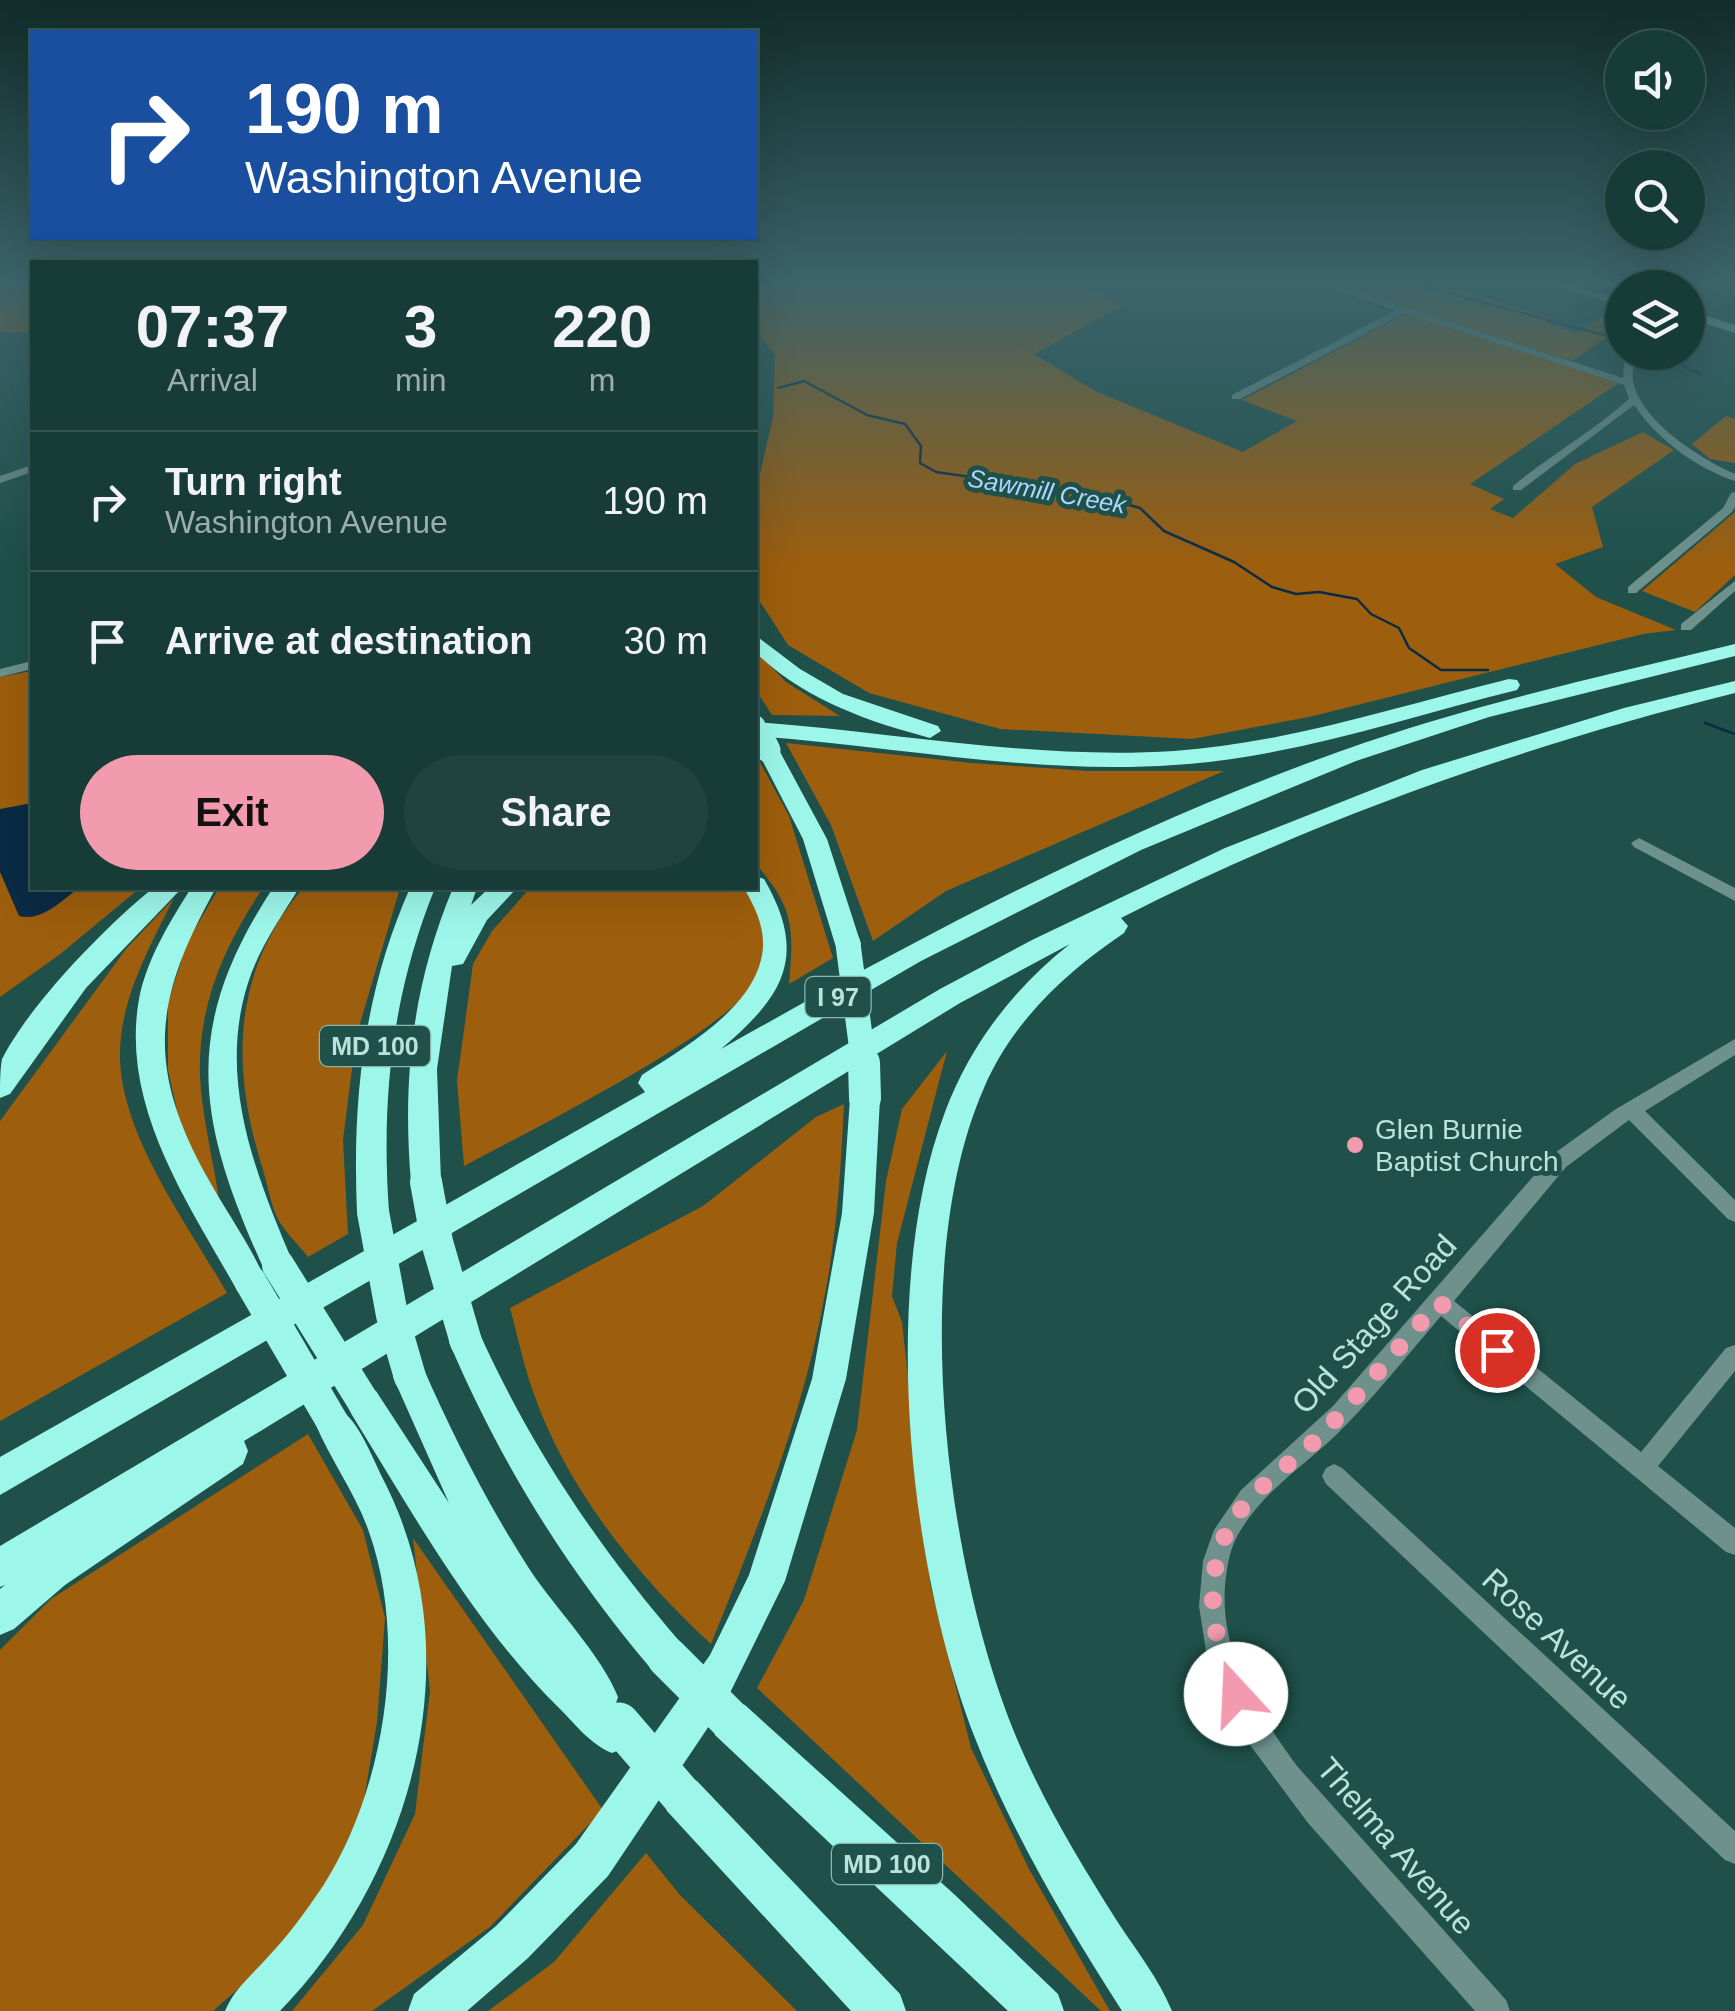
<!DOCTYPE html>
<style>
:root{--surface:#173c38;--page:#204340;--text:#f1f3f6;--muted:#9eadae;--line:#365653;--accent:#f29aae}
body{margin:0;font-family:Arial,sans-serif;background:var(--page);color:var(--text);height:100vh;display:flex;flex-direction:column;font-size:38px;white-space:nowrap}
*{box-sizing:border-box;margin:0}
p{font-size:32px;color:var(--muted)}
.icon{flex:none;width:55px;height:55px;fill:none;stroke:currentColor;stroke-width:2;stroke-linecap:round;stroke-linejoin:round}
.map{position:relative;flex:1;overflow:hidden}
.sheet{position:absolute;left:30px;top:260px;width:728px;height:630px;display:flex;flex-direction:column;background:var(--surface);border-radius:0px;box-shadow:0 10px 40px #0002,0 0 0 2px var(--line)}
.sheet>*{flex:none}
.banner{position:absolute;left:30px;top:30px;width:728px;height:210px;border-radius:0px;box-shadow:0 10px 40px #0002,0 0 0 2px var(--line);background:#1a4fa0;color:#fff;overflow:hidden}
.controls{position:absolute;left:1605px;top:30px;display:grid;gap:20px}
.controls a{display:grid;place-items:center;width:100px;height:100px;border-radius:50%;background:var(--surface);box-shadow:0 10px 40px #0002,0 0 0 2px var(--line);font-size:50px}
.pin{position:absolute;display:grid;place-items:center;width:85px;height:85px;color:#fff;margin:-42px;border:5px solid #fff;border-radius:50%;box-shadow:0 2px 10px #0007}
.me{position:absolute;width:110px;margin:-55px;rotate:340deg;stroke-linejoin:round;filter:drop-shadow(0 0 8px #0008)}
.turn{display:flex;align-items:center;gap:35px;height:210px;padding:0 50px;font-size:45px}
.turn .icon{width:130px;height:130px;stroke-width:2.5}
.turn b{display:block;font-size:70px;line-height:85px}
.eta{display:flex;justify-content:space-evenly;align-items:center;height:170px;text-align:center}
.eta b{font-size:60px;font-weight:700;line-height:70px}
.button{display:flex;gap:20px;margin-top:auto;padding:20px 50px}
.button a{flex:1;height:115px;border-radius:60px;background:var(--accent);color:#111;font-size:40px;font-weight:700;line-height:115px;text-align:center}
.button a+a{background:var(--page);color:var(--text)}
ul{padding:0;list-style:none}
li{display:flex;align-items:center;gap:30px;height:140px;padding:0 50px;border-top:2px solid var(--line)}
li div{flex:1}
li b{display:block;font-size:38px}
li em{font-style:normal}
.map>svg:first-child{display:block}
</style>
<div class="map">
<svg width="1735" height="2011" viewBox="0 0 1735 2011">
<rect width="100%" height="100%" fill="#1f504a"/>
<path fill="#9d5e0d" d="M 0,286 L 32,286 L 32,333 L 0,332 Z
M 755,286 L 1098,286 L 1094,290 L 1124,305 L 1034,354 L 1095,391 L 1243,452 L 1297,421 L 1242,400 L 1407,313 L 1620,382 L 1470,484 L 1504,499 L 1490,509 L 1513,518 L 1575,464 L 1643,432 L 1674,450 L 1592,507 L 1603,547 L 1555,564 L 1596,597 L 1676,630 L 1643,634 L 1309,717 L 1192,739 L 1000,729 L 869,693 L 788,645 L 755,594 L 755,496 L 773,417 L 775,355 L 755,330 Z
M 1334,286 L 1472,286 L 1464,291 L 1552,318 L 1545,323 L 1577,333 L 1620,305 L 1622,327 L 1572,361 Z
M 1726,416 L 1735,419 L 1735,463 L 1710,459 L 1692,444 Z
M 1735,512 L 1735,575 L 1695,612 L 1642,591 Z
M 755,650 L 786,682 L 840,716 L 772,715 L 755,689 Z
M 32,671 L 32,888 L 140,888 L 59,955 L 0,997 L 0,677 Z
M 786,743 L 972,763 L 1088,771 L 1224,771 L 946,891 L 873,941 L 831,825 Z
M 755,753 L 789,816 L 833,958 L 789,984 C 794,927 794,908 755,863 Z
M 219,888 L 263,888 C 224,946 198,1004 200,1076 C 202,1116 213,1159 219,1199 L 182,1133 L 168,1070 L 168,1003 L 187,942 Z
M 303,888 L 400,888 L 356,1037 L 343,1140 L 348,1234 L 308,1257 C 299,1245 287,1234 279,1221 C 271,1207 268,1186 263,1170 C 231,1069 231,973 303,888 Z
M 530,888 L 744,888 C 763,920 774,943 755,981 C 732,1030 520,1136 464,1166 L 457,1081 L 473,964 L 492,931 Z
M 174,898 C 150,946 119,1001 120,1057 C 121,1136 189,1226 227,1293 L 0,1421 L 0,1121 L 126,949 Z
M 947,1051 L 897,1243 L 892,1296 L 902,1322 L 930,1583 L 971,1748 L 1029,1869 L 1110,2011 L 1101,2011 L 757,1688 L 804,1600 L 857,1430 L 886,1181 L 902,1109 Z
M 844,1104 C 841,1167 837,1232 825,1294 C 803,1416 757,1530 711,1644 C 639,1578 568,1490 535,1397 C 524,1368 518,1337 510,1308 L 703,1206 L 816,1117 Z
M 308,1434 L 363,1530 L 385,1618 L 377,1722 L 363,1806 L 325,1890 L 274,1957 L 213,2011 L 0,2011 L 0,1650 L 51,1599 Z
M 413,1538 L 603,1810 L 490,1927 L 372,2011 L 292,2011 L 363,1925 L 415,1814 L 430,1691 Z
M 646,1853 L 680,1895 L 797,2011 L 488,2011 L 554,1962 Z"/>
<path fill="#0a2b44" d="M 32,803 L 32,888 L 79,888 C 61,901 42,922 19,916 L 0,872 L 0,809 Z"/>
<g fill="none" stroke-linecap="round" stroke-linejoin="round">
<path stroke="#0a2b44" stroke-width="2.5" d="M 1422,286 L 1615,338
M 1655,352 L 1702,375
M 778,388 L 804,381 L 867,415 L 905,424 L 921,446 L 920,463 L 936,472 L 1091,494 L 1140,508 L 1164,531 L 1234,562 L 1272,587 L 1296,594 L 1319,592 L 1357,599 L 1371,614 L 1399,628 L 1409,648 L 1441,670 L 1488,670
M 1705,723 L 1735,734"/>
<path fill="#6e918c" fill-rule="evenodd" d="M 1326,286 L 1337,286 L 1623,378 L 1625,352 L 1635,352 C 1634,363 1631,375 1634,385 C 1644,423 1701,459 1735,474 L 1735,481 C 1696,468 1657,439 1634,405 L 1521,490 L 1513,490 L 1513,486 C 1550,455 1594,431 1629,399 L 1624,385 L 1405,313 L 1240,399 L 1232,399 L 1232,395 L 1396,310 Z
M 32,465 L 32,472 L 0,483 L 0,476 Z
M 1735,492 L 1735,507 L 1732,512 L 1636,593 L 1628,593 L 1628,587 L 1723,508 L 1731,493 Z
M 1735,581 L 1735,591 L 1691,630 L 1681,630 L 1681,624 Z
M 32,661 L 32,669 L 0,677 L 0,669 Z
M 1639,838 L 1735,888 L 1735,901 L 1634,847 L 1631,843 Z
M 1735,1039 L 1735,1055 L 1645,1111 L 1735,1200 L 1735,1222 L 1728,1219 L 1629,1120 L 1566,1167 L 1454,1301 L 1641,1452 L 1726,1348 L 1735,1345 L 1735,1371 L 1658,1466 L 1735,1528 L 1735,1555 L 1726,1552 L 1441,1316 C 1406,1357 1372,1400 1334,1437 C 1303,1466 1265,1491 1242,1528 C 1230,1546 1227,1564 1225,1586 C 1220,1655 1258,1712 1297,1766 L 1506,2000 L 1510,2011 L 1475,2011 L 1308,1823 L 1250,1745 L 1226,1703 L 1206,1651 L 1199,1606 L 1203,1561 L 1214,1530 L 1241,1490 L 1333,1406 L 1552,1155 L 1616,1109 Z
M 1334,1464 L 1342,1468 L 1735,1831 L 1735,1864 L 1725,1860 L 1326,1484 L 1322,1476 L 1326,1468 Z"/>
<path fill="#8fdad0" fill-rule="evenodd" d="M 1557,286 L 1574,286 L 1622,300 L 1622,306 Z
M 1688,310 L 1735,325 L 1735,333 L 1688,318 Z"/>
<path fill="#9cf7ea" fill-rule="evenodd" d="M 755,635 L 800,669 L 843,694 L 938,726 L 941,731 L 930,738 C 866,721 803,699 755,652 Z
M 1735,644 L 1735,656 L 1489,717 L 1356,761 L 1141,850 L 921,961 L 0,1495 L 0,1457 L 645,1092 L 638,1083 L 642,1075 C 686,1046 759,1006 763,947 C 764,924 754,906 744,888 L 755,888 L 755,876 L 764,879 C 808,955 785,995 721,1049 C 921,936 1124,828 1341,751 C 1469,705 1603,676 1735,644 Z
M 1509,679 L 1517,680 L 1520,685 L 1517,690 C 1404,718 1291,758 1174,765 C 1034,775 894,746 755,736 L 755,722 C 894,732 1034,760 1174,751 C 1288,743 1399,706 1509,679 Z
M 1735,681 L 1735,693 C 1522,746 1316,819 1121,918 L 1128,926 L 1124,933 C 1066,972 1012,1022 984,1088 C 906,1264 946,1583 1024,1755 C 1050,1813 1083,1867 1117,1921 C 1136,1950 1159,1979 1172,2011 L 1122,2011 C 1066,1923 1013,1835 975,1738 C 908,1567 879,1285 945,1112 C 970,1045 1014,988 1070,944 L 960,1003 L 244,1441 L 248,1451 L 243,1464 L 65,1585 L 14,1629 L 0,1635 L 0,1589 L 5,1585 L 0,1587 L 0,1546 L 940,989 L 1034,939 L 1225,848 L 1422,770 L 1624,708 Z
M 768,743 L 779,750 L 827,839 L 861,944 L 857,951 L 839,951 L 835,944 L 803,839 L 757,750 Z
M 153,888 L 182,888 L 86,988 L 10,1094 L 0,1098 C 0,1086 0,1069 2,1059 C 30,1004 105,927 153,888 Z
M 191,888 L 216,888 C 156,995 144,1063 206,1175 C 225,1210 250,1244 266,1281 L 262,1292 L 250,1296 L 238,1292 C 188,1203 120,1106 139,999 C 147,958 170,922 191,888 Z
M 273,888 L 299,888 C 280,919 259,948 248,983 C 217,1080 256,1176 294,1265 L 289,1276 L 278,1280 L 267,1276 C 198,1125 178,1032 273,888 Z
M 410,888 L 435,888 C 392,994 381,1099 389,1212 L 384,1222 L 373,1226 L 362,1222 L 357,1212 C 352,1098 364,992 410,888 Z
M 453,888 L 477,888 L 471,905 L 489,888 L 517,888 L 487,920 L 463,964 L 452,966 L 437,1069 L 441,1182 L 437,1192 L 426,1195 L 415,1192 L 411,1182 C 402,1079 413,983 453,888 Z
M 865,1086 L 875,1089 L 880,1098 L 874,1213 L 846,1379 L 785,1581 L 726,1701 L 745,1705 L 955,1895 L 1058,1994 L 1064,2011 L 1008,2011 L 715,1735 L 711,1723 L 674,1778 L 682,1775 L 697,1781 L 900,1994 L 906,2011 L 851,2011 L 667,1811 L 661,1797 L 608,1876 L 528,1958 L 467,2011 L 408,2011 L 414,1994 L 496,1926 L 576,1844 L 710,1655 L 749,1575 L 812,1379 L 842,1213 L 850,1098 L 855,1089 Z
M 466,1326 L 478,1330 C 530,1446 598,1547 681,1643 L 687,1657 L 681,1671 L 667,1677 L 653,1671 C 567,1570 501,1464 449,1342 L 454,1330 Z
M 410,1360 L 422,1365 C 453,1436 488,1505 530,1570 C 556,1609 602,1656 618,1697 L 615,1706 L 627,1717 L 633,1732 L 627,1747 L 612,1753 C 590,1744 576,1725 560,1709 C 474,1624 415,1517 352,1415 L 346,1403 L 352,1391 L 364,1386 L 376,1391 L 449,1503 L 393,1377 L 398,1365 Z
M 333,1405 C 357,1415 371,1455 383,1479 C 474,1655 413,1874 280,2011 L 225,2011 C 234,1989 251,1976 267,1958 C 288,1936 306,1911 323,1886 C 385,1788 408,1642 369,1532 C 356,1494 331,1461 315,1423 L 320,1410 Z"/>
<path stroke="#9cf7ea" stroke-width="20" d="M 755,725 L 763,741"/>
<path stroke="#9cf7ea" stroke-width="25" d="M 762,738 L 768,750
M 848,944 L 864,1066"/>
<path stroke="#9cf7ea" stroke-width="32" d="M 864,1063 L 865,1098
M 426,1182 L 437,1242 L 466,1342
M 373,1212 L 392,1315 L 410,1377
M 278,1265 L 364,1403
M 250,1281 L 333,1423"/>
<path stroke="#9cf7ea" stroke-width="41" d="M 667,1657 L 730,1720
M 619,1723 L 682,1796"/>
</g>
<linearGradient id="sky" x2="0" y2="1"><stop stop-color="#112c29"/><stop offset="0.5" stop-color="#3c646b"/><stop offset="1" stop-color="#3c646b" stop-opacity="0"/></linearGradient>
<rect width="1735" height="567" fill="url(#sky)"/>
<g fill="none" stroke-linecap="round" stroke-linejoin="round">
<path stroke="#f29aae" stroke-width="18" stroke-dasharray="0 32.4" d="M 1236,1694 C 1209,1635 1199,1560 1243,1507 C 1265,1480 1297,1459 1322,1434 C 1362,1391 1400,1346 1439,1302 L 1497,1350"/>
</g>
<circle fill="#f29aae" stroke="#1f504a" stroke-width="4" cx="1355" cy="1145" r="10"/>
<g text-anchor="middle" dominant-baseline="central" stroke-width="10" stroke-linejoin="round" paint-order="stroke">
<g font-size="25" font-style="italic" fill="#aad7fd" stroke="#1f504a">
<text transform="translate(1047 491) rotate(10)">Sawmill Creek</text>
</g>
<g fill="#1f504a" stroke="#8bb7b0" stroke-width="2.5">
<rect x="805.5" y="977" width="65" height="40" rx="8"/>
<rect x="320" y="1026" width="110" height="40" rx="8"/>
<rect x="832" y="1844" width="110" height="40" rx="8"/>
</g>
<g font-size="25" font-weight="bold" fill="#b9e3dc">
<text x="838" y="997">I 97</text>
<text x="375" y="1046">MD 100</text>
<text x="887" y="1864">MD 100</text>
</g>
<g font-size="28" fill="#b9e3dc" stroke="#1f504a" text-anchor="start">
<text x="1375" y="1129">Glen Burnie<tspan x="1375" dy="32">Baptist Church</tspan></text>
</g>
<g font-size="32" fill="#b9e3dc" stroke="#1f504a">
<text transform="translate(1374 1324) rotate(-48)">Old Stage Road</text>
<text transform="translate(1557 1639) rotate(43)">Rose Avenue</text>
<text transform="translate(1396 1846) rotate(49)">Thelma Avenue</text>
</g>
</g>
</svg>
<div class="controls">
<a><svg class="icon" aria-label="sound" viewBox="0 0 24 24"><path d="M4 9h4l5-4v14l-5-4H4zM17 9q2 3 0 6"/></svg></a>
<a><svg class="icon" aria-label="search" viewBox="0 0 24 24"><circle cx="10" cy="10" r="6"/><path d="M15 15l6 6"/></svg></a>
<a><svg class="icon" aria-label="layers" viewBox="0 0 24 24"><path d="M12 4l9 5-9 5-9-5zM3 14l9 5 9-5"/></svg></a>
</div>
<div class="pin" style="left:1497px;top:1350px;background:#d93025"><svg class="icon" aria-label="arrive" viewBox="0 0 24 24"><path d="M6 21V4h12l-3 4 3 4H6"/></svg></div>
<svg class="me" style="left:1236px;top:1694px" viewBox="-20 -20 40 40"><circle r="19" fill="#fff"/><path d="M0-13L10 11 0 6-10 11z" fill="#f29aae"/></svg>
<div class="banner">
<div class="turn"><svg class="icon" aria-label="right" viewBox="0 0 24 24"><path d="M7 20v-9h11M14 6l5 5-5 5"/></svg><div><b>190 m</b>Washington Avenue</div></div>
</div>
<section class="sheet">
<div class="eta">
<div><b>07:37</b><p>Arrival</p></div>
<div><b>3</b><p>min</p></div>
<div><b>220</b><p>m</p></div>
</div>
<ul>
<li><svg class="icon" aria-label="right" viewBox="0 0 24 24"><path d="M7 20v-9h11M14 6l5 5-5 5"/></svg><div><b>Turn right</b><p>Washington Avenue</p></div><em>190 m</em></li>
<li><svg class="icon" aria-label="arrive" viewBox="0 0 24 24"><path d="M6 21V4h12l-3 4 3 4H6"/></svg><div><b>Arrive at destination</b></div><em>30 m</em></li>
</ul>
<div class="button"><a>Exit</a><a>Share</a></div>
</section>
</div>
